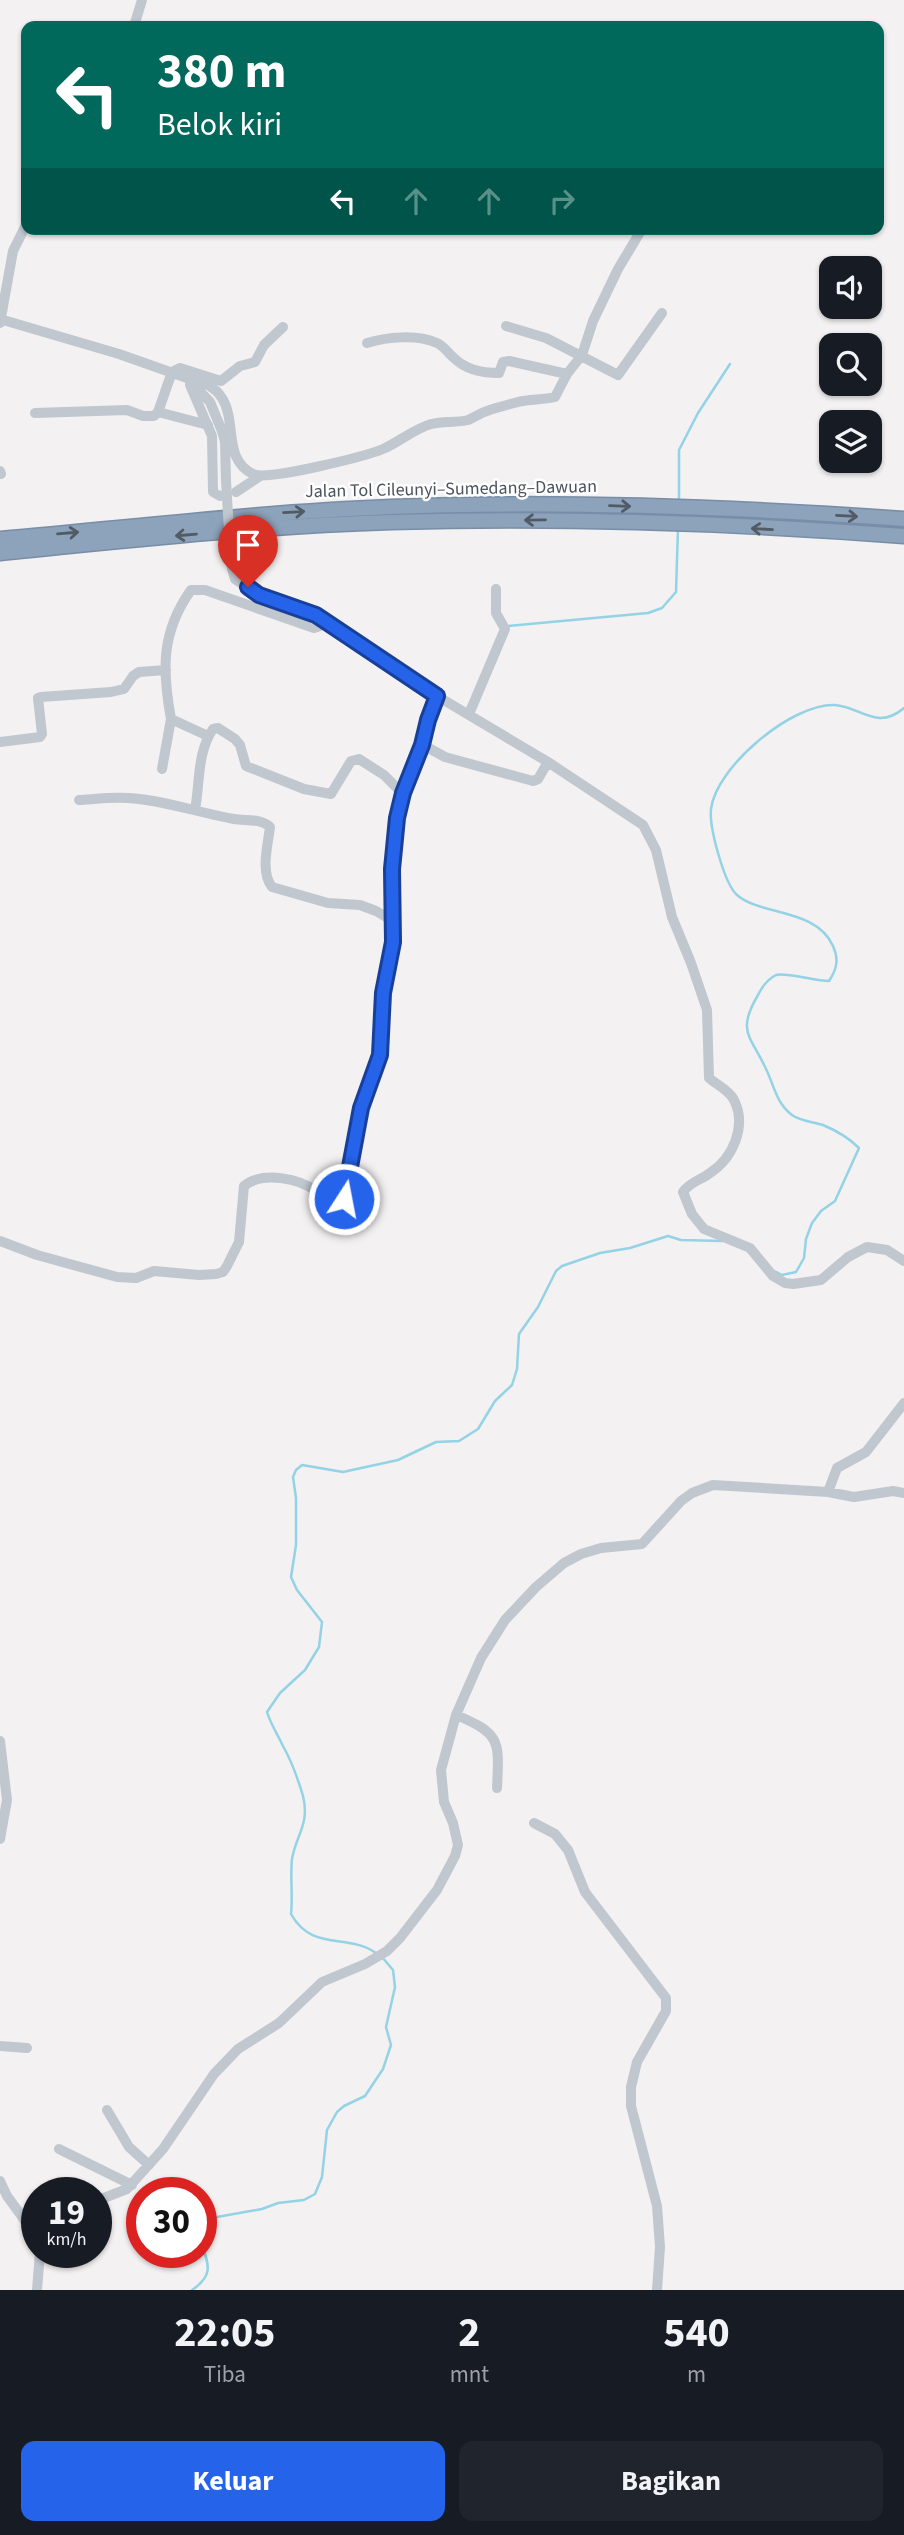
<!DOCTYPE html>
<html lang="id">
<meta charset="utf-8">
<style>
:root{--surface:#171b24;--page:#20242c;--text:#f1f3f6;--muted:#9ea1a6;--accent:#2563eb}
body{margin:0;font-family:"Source Sans 3",sans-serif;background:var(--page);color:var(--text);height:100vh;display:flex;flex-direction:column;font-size:26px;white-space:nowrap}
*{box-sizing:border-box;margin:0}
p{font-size:23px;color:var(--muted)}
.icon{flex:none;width:38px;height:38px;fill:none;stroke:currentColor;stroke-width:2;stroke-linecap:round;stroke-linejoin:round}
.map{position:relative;height:2290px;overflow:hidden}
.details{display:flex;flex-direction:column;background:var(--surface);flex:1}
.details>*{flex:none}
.banner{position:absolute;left:21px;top:21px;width:863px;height:214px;border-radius:14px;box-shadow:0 2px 5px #0004;background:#00695c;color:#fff;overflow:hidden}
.controls{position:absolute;left:819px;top:256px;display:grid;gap:14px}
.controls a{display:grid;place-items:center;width:63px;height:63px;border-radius:14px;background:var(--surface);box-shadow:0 2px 5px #0004;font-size:35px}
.speed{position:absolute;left:21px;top:2177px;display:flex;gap:14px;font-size:35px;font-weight:700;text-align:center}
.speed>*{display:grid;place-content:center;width:91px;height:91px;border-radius:50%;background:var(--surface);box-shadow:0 2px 5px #0004;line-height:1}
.speed small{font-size:18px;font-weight:400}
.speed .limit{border:10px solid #d22;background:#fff;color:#111}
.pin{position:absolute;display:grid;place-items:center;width:60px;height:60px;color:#fff;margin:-72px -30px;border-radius:50% 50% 50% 0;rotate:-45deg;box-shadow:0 0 7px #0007}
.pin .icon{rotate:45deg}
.me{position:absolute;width:77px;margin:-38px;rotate:11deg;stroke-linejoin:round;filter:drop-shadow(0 0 5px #0008)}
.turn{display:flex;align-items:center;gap:24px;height:147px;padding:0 21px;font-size:32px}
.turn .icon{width:91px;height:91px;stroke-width:2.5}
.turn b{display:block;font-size:49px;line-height:60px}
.lanes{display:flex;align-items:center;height:66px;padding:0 21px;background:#0003;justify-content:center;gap:35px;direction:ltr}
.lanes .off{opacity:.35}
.eta{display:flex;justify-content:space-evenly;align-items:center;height:119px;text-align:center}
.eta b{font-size:42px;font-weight:700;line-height:49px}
.button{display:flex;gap:14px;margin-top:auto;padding:14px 21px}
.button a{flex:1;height:80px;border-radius:14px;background:var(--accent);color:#fff;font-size:28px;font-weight:700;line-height:80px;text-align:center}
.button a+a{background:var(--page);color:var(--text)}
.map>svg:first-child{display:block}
</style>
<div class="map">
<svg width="904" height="2290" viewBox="0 0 904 2290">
<rect width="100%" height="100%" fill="#f3f1f1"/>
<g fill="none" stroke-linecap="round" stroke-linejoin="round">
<path stroke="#94d2e5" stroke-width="2.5" d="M 679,500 L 679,450 L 698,413 L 730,364
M 508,626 L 648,613 L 662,608 L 676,592 L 678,528
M 774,1271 L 782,1275 L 796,1272 L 804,1258 L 806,1239 L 812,1223 L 821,1211 L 835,1201 L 859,1148 C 850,1139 835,1130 823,1125 C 814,1122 800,1121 792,1115 C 776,1103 774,1085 766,1069 C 751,1036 736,1032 758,995 C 762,987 768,979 776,975 C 784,972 816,981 829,981 C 837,969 839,959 833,946 C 816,908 761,916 737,895 C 724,883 709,827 711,809 C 716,767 792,703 835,705 C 861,707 877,731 904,708
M 376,1953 C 348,1933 312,1952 291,1914 C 293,1896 290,1877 292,1859 C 296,1835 310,1824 303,1796 C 298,1779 292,1762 283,1746 C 277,1733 271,1725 267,1712 L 280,1693 L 305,1670 L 319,1647 L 322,1622 L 297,1590 L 291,1577 L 296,1545 L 296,1498 L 293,1477 L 296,1470 L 302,1465 L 343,1472 L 398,1460 L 436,1442 L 459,1441 L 478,1429 L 495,1401 L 512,1385 L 517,1369 L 519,1334 L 538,1307 L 556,1271 L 562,1266 L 600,1253 L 630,1248 L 668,1236 L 681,1240 L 722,1241
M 201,2228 L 217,2217 L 262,2209 L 278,2203 L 304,2200 L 315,2194 L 322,2177 L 327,2130 L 337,2112 L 344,2106 L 365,2096 L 383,2069 L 391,2045 L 386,2027 L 395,1987 L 393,1970 L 382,1957
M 192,2290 C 214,2275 209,2265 201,2242"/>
<defs>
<path id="highway" d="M 0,539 C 130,528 260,512 391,507 C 562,500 733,507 904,519
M 0,553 C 130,540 260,526 391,522 C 561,517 734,523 904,536"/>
</defs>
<use href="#highway" stroke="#788da7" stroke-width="17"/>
<path stroke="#c0c7ce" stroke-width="10" d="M 134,26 L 142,0
M 0,319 L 119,354 L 187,378 L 210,402 L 222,431 L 225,442 L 226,481
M 0,323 L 13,251 L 26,225
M 506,326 L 546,338 L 618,375 L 662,313
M 367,343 C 387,337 417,334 437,343 C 444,346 448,353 454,358 C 466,370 482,373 499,373 L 503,362 L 509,361 L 567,374
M 187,378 C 255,390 211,454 253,474 C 268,481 366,456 383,449 C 399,442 414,429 431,424 C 443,421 456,423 468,420 C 474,418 480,413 487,411 C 497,407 508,405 518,402 C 530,399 543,400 555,397 L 567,374 L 582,355 L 593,321 L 618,269 L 642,229
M 190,385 L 212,436 L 213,492 L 220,496
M 158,412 L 208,425
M 35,413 L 127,410 L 143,416 L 154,416 L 158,412 L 172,372 L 180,368 L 221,381 L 240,366 L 255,362 L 264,345 L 283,327
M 0,471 L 1,474
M 236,492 L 260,476
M 230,547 L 232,569 L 235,579 L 259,595 L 316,615 L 437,696 L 548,762 L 643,825 L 656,850 L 672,917 L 691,963 L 707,1010 L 709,1078 C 717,1085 729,1090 734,1100 C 747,1126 733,1158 710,1173 C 701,1180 690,1182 683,1192 L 692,1214 L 704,1229 L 750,1248 L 773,1276 L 785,1283 L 793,1284 L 821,1280 L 848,1257 L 867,1247 L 887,1250 L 904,1261
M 469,714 L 505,629 L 496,613 L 496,589
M 208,736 L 171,719 C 162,670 161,632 191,590 L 205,590 L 314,628 L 320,626 L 324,620
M 0,742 L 40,737 L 42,734 L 38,698 L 41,697 L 111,692 L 124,689 L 133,676 L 139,672 L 166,670
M 423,745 L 445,757 L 533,781 L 538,779 L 548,762
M 162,769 L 171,719
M 403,794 L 423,745 L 428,720 L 437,696
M 79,800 C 95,799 111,797 128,798 C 164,800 199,813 234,819 C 246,821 260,818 270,827 C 268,845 260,872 272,887 L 328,903 L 360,905 L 376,911 L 393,921
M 0,1241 L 37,1255 L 117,1277 L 136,1278 L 154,1271 L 199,1275 L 216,1274 L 223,1272 L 227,1266 L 239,1242 L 244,1186 C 262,1171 300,1178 317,1192 C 324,1199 326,1208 336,1211 L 344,1199 L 361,1108 L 380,1055 L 383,993 L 393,942 L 392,869 L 397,818 L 403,794 L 384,775 L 359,759 L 351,761 L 331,794 L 304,789 L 246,766 L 240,745 L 235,739 L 218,728 L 213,729 C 197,752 200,783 195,810
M 828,1492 L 837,1468 L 866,1452 L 904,1403
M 456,1715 C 502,1734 499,1742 497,1788
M 0,1741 L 7,1800 L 0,1839
M 534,1823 L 555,1834 L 568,1850 L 585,1892 L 666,1998 L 666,2011 L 637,2062 L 631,2087 L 631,2106 L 657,2206 L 660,2247 L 657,2290
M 0,2046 L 27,2048
M 107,2110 L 129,2147 L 149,2165
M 59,2149 L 132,2185
M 0,2181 L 7,2196 L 37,2237
M 96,2201 L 127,2189 L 163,2149 L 214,2074 L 238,2049 L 279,2023 L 322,1982 L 365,1964 L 387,1951 L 400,1938 L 437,1890 L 455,1856 L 458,1845 L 453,1823 L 444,1802 L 441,1770 L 456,1715 L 481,1658 L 505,1620 L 536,1587 L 564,1563 L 581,1554 L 601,1548 L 642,1544 L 681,1501 L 692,1493 L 713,1485 L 828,1492 L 854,1497 L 893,1491 L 904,1493
M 37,2290 L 40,2252"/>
<use href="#highway" stroke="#8da2bb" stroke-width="14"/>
<path stroke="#c0c7ce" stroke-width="10" d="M 226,481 L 230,547"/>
</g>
<defs><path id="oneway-shaft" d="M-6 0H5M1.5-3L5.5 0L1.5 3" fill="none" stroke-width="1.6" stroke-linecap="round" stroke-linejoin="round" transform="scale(1.75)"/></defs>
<g stroke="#515b66">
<use href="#oneway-shaft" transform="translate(620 506) rotate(2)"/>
<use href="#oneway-shaft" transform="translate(294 512) rotate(-3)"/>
<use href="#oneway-shaft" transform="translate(847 516) rotate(3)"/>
<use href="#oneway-shaft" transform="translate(535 520) rotate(179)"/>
<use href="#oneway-shaft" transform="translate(762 529) rotate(-177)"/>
<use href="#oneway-shaft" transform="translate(68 533) rotate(-5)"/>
<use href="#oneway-shaft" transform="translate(186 535) rotate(175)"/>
</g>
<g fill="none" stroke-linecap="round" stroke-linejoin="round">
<defs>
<path id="route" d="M 248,587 L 259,595 L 316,615 L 437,696 L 428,720 L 422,745 L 403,793 L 397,818 L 392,869 L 393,942 L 383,993 L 380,1055 L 361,1108 L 344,1199"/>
</defs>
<use href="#route" stroke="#184099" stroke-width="18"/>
<use href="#route" stroke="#2563eb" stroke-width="12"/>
</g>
<g text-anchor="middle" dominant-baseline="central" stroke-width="5" stroke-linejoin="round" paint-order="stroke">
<g font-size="18" fill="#4a535d" stroke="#fff">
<text transform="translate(451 489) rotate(-1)">Jalan Tol Cileunyi–Sumedang–Dawuan</text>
</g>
</g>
</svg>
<div class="controls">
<a><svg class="icon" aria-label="sound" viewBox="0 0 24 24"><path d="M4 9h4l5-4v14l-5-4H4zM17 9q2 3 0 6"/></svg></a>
<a><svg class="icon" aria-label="search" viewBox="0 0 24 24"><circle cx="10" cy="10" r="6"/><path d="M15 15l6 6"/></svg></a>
<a><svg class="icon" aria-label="layers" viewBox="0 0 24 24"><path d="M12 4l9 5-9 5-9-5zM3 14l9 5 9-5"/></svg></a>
</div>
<div class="speed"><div>19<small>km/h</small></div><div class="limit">30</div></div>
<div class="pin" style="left:248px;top:587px;background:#d93025"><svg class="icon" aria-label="arrive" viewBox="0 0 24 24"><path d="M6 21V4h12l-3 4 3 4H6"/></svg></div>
<svg class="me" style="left:344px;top:1199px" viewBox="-20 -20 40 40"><circle r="17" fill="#2563eb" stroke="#fff" stroke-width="3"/><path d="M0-11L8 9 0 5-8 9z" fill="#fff"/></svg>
<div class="banner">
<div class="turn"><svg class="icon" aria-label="left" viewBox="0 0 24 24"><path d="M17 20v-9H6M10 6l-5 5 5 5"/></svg><div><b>380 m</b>Belok kiri</div></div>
<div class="lanes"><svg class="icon" aria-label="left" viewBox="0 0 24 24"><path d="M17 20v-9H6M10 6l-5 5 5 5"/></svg><svg class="icon off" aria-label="ahead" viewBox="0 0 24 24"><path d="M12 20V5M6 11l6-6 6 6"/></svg><svg class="icon off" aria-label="ahead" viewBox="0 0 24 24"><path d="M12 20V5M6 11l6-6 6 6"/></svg><svg class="icon off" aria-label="right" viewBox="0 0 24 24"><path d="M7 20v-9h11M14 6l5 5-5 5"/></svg></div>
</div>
</div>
<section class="details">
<div class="eta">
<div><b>22:05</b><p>Tiba</p></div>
<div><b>2</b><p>mnt</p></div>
<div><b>540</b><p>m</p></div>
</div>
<div class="button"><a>Keluar</a><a>Bagikan</a></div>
</section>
